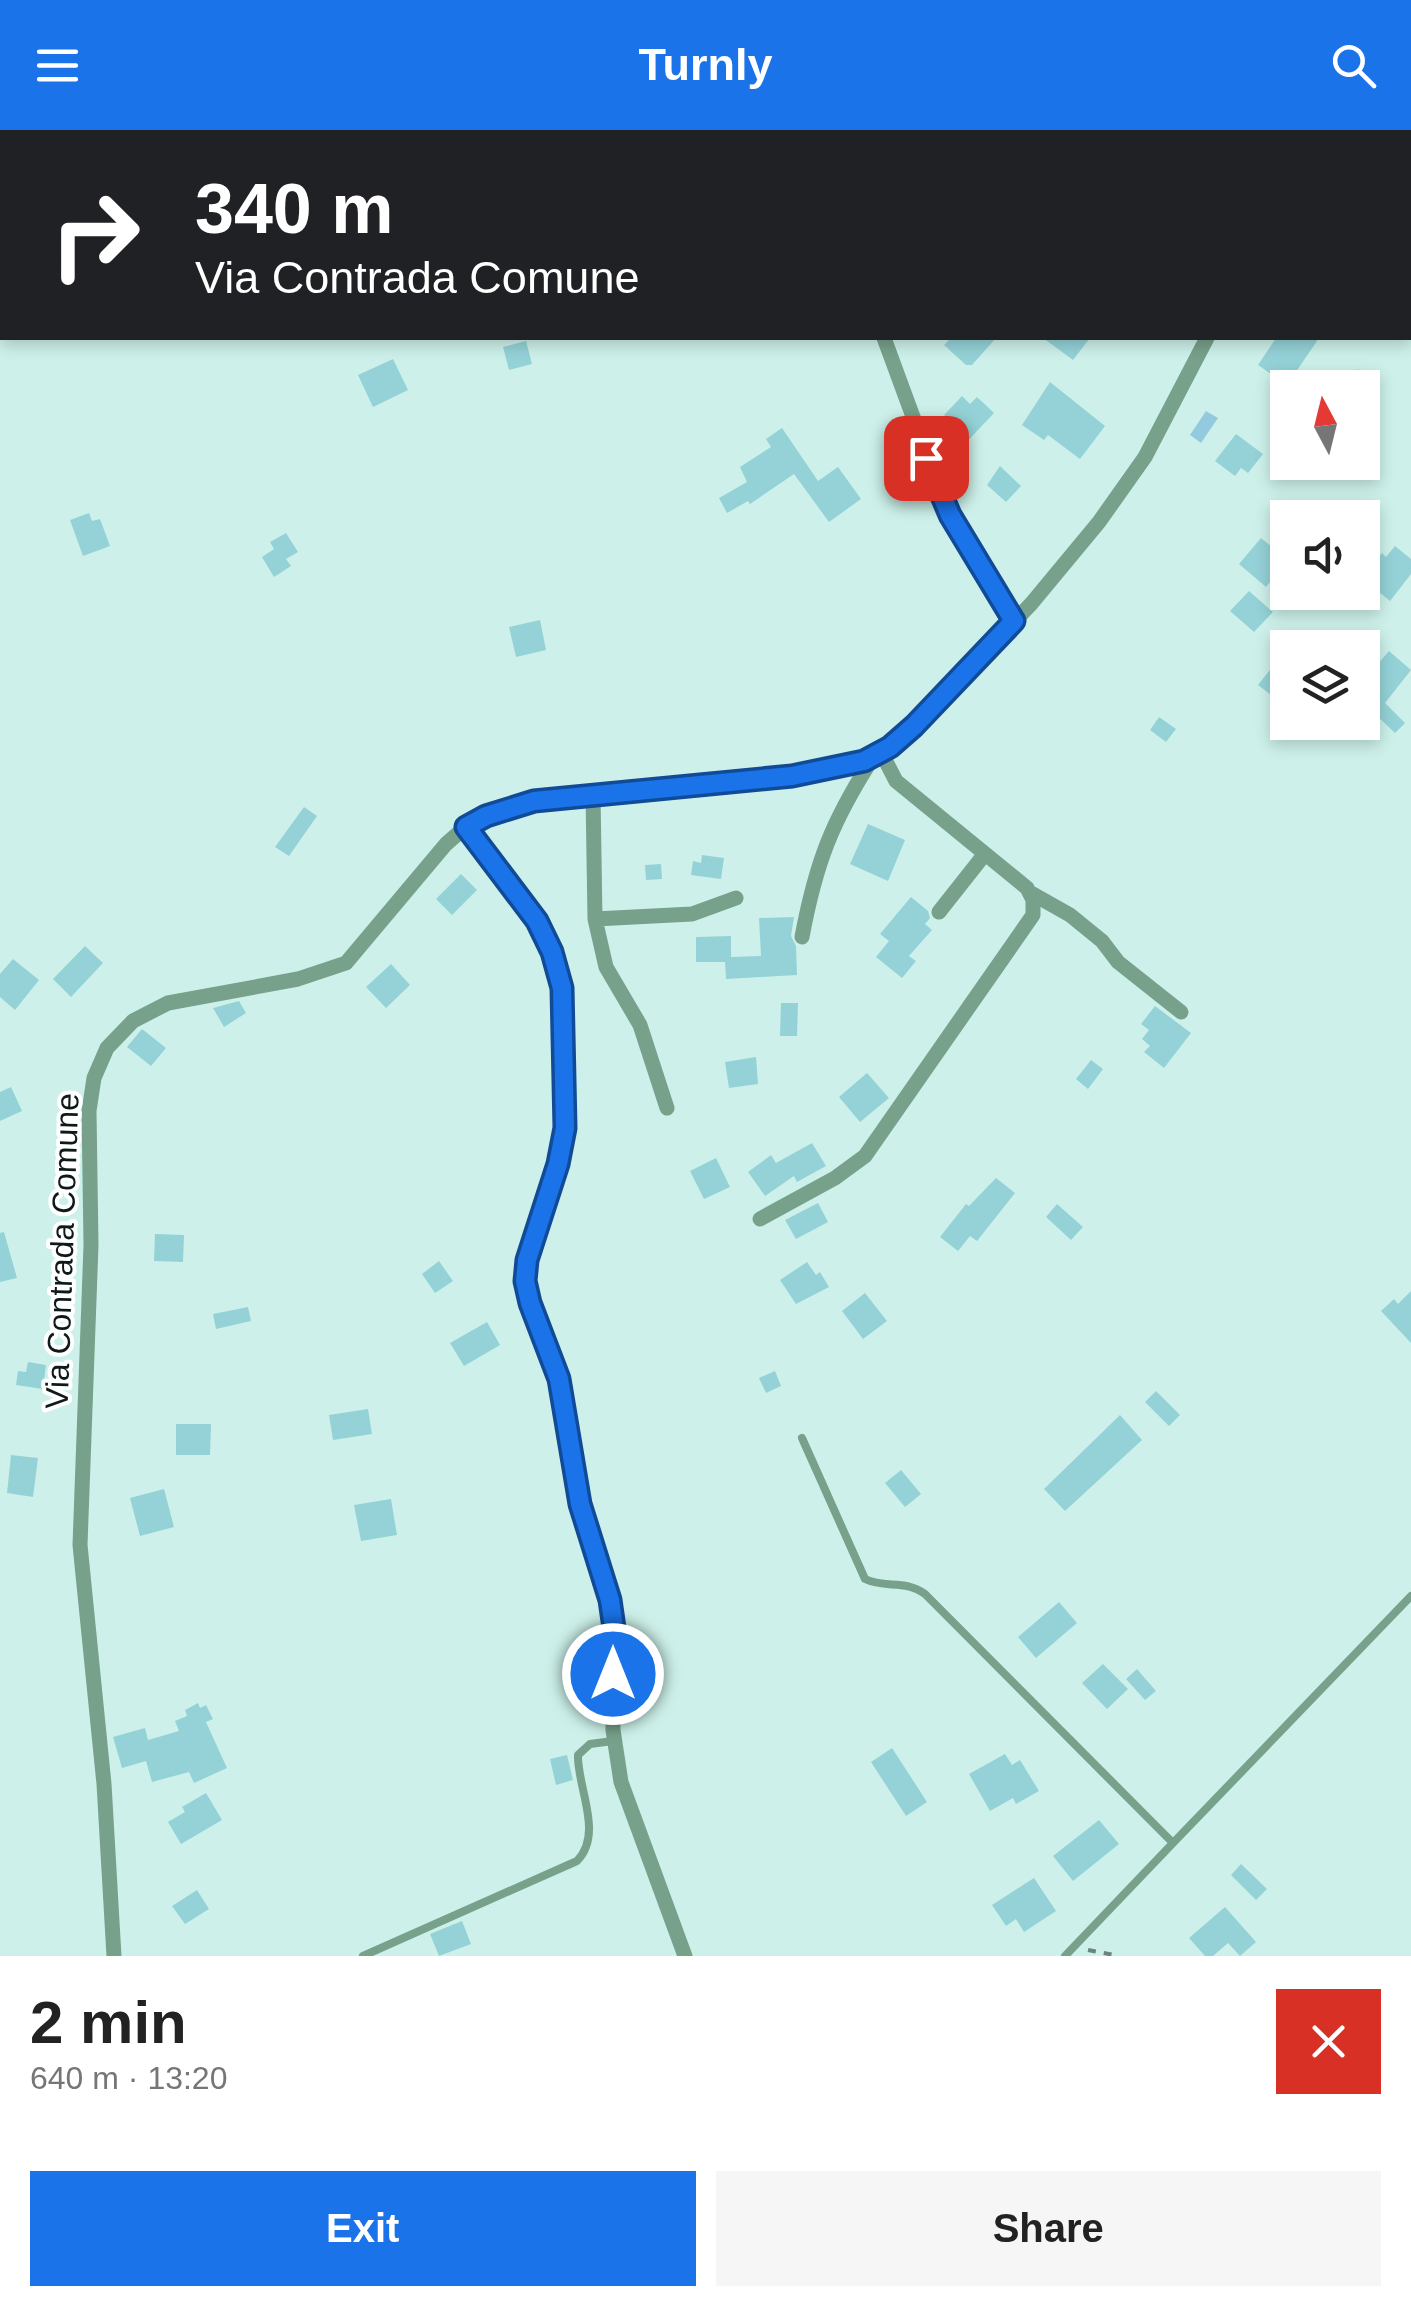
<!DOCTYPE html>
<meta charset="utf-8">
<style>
:root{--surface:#fff;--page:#f6f6f6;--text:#222;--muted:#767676;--accent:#1a73e8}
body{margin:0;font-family:Helvetica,sans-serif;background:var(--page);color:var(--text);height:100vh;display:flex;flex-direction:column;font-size:38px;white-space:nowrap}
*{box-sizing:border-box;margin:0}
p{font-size:32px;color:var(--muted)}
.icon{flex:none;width:55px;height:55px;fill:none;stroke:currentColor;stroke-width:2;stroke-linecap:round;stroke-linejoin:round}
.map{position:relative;height:1826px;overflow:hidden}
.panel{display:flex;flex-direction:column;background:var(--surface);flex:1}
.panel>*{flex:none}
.banner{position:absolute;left:0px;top:0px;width:1412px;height:210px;box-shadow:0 5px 15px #0003;background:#202124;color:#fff;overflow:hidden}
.needle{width:65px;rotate:353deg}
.buttons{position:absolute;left:1270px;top:240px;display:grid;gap:20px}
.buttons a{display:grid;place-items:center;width:110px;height:110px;border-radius:0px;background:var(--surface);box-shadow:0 5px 15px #0003;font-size:50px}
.pin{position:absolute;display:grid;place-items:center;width:85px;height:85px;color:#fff;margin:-42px;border-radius:20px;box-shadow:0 5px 15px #0006}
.me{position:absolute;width:110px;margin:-55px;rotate:0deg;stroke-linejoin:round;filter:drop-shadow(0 0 8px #0008)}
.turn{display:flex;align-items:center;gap:35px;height:210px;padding:0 30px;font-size:45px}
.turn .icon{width:130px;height:130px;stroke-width:2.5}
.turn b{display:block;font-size:70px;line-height:85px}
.round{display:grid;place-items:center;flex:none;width:105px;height:105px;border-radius:0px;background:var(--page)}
.summary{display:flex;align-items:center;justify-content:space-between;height:170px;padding:0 30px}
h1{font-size:60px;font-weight:700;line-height:75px}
.primary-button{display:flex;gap:20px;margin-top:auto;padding:20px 30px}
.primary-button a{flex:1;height:115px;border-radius:0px;background:var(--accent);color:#fff;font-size:40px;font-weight:700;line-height:115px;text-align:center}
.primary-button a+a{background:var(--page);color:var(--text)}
header{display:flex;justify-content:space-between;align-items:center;height:130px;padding:0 30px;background:var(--accent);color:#fff;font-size:45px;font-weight:700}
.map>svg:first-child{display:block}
</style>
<header><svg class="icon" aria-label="menu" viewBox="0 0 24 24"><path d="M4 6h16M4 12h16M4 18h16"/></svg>Turnly<svg class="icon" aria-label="search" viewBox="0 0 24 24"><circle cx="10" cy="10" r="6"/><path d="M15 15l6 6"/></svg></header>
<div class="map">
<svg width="1411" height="1826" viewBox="0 0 1411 1826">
<rect width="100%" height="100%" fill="#cdf1ea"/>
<path fill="#94cadf" d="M 1206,281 L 1218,288 L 1201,313 L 1190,305 Z"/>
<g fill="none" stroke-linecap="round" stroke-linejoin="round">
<path stroke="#94cadf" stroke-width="5" d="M 155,0 L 157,2"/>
</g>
<path fill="#94d2d7" d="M 951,208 L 996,208 L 972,235 L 966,235 L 944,215 Z
M 1043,208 L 1090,208 L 1073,230 Z
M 1276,208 L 1319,208 L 1287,255 L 1258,235 Z
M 526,211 L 532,234 L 509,240 L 503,217 Z
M 393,229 L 408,260 L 373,277 L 358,245 Z
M 1358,239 L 1375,251 L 1367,263 L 1350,252 Z
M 1050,252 L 1105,296 L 1080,329 L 1048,305 L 1044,310 L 1022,295 Z
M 962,266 L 970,274 L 977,267 L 994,283 L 961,318 L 941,299 L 950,290 L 944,285 Z
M 782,298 L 818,351 L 838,337 L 861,369 L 829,392 L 794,344 L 750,374 L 748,371 L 727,383 L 719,368 L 747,352 L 740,337 L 771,317 L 766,309 Z
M 1236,304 L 1263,324 L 1248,343 L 1241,338 L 1235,346 L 1215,331 Z
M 1000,336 L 1021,356 L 1006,372 L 987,355 Z
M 89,383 L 92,391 L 100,389 L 110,416 L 83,426 L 70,390 Z
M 286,403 L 298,422 L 286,429 L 291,436 L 274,447 L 262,427 L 274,419 L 270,412 Z
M 1261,408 L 1288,430 L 1266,457 L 1239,434 Z
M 1395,416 L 1411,429 L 1411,444 L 1390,471 L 1362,448 L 1382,423 L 1386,427 Z
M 1249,461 L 1273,482 L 1254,502 L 1230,481 Z
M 540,490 L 546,520 L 516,527 L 509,497 Z
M 1288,517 L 1288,578 L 1258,555 Z
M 1389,521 L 1411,540 L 1385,573 L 1405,593 L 1395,603 L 1373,582 L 1362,593 L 1362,552 Z
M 1159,587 L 1176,599 L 1166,612 L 1150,600 Z
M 304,677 L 317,686 L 289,726 L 275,717 Z
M 868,694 L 905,710 L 888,751 L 850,734 Z
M 702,725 L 724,728 L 721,749 L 691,745 L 693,731 L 701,733 Z
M 661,734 L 662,749 L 646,750 L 645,735 Z
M 461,744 L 477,760 L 452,785 L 436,769 Z
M 911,767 L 928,781 L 930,788 L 925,794 L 932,800 L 909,826 L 916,831 L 902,848 L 876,827 L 889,811 L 880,804 Z
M 794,787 L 791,806 L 796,816 L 797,845 L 726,849 L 725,832 L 696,832 L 696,807 L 731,806 L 731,827 L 761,826 L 759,788 Z
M 85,816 L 103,833 L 71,867 L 53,849 Z
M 13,829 L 39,850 L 15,880 L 0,867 L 0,844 Z
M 391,834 L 410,855 L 386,878 L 366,857 Z
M 239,871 L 246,883 L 224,897 L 213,878 Z
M 781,873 L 798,873 L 797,906 L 780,906 Z
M 1155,876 L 1191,903 L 1164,938 L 1144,922 L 1150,916 L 1142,909 L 1149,900 L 1141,894 Z
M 142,899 L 166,918 L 151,936 L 127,917 Z
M 756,927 L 758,954 L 729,958 L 725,932 Z
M 1091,930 L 1103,939 L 1088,959 L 1076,949 Z
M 867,943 L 889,968 L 860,992 L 839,967 Z
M 11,957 L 22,981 L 0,991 L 0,962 Z
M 812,1013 L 826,1036 L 797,1052 L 794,1046 L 765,1066 L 748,1042 L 771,1025 L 776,1033 Z
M 716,1028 L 730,1057 L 704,1069 L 690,1041 Z
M 996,1048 L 1015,1063 L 977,1111 L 970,1106 L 958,1121 L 940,1107 L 966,1074 L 969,1076 Z
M 818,1073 L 828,1092 L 796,1109 L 785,1090 Z
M 1057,1074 L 1083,1097 L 1071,1110 L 1046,1087 Z
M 4,1102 L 17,1148 L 0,1152 L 0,1103 Z
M 155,1104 L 184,1105 L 183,1132 L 154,1131 Z
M 439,1131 L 453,1151 L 435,1163 L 422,1144 Z
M 807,1132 L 816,1145 L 820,1142 L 829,1157 L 796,1174 L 780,1150 Z
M 1411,1161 L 1411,1213 L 1381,1181 L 1394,1169 L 1398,1174 Z
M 865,1163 L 887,1191 L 863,1209 L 842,1181 Z
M 248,1177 L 251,1191 L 216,1199 L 213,1184 Z
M 487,1192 L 500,1215 L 464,1236 L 450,1213 Z
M 28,1232 L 46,1235 L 43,1259 L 16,1255 L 18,1241 L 26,1242 Z
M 775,1241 L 781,1256 L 766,1263 L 759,1248 Z
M 1156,1261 L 1180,1285 L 1169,1296 L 1145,1272 Z
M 368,1279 L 372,1304 L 333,1310 L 329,1285 Z
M 1120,1285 L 1142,1310 L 1065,1381 L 1044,1359 Z
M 176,1294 L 211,1294 L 210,1325 L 176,1325 Z
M 11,1325 L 38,1328 L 33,1367 L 7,1363 Z
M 901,1340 L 921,1364 L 905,1377 L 885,1353 Z
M 164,1359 L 174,1397 L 140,1406 L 130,1368 Z
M 391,1369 L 397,1405 L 361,1411 L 354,1375 Z
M 1059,1472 L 1077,1493 L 1036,1528 L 1018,1507 Z
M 1103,1534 L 1128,1559 L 1107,1579 L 1082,1553 Z
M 1137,1539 L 1156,1561 L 1145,1570 L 1126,1549 Z
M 198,1573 L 200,1578 L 206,1575 L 213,1589 L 206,1592 L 227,1638 L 194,1653 L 189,1642 L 152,1652 L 146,1631 L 122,1638 L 113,1607 L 145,1598 L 148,1610 L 179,1601 L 175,1591 L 187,1586 L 185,1580 Z
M 892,1618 L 927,1672 L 906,1686 L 871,1632 Z
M 1005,1624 L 1012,1635 L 1020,1630 L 1039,1661 L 1016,1674 L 1013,1668 L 990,1681 L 969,1644 Z
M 567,1625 L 573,1650 L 556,1655 L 550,1629 Z
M 206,1663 L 222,1690 L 181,1714 L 168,1692 L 185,1682 L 182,1677 Z
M 1099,1690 L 1119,1714 L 1073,1751 L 1053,1726 Z
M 1241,1734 L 1267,1759 L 1256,1770 L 1231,1745 Z
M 1034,1748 L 1056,1781 L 1024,1802 L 1016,1789 L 1006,1796 L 992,1775 Z
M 197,1760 L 209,1779 L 185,1794 L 172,1776 Z
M 1225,1777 L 1256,1812 L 1240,1826 L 1228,1813 L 1213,1826 L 1205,1826 L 1189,1808 Z
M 462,1791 L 471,1814 L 439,1826 L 430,1804 Z"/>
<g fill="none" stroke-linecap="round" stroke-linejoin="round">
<path stroke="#6b847f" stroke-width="4" stroke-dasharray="8 8" stroke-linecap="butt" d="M 1088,1820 L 1119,1826"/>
<path stroke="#77a18b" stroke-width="8" d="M 802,1308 L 865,1449 C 885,1459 905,1449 925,1464 L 1173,1713 L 1065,1826
M 1173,1713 L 1411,1466
M 363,1826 L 577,1731 C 604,1704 577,1657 578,1625 L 590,1614 L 613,1611"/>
<path stroke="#77a18b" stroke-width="15" d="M 813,0 L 813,2
M 1285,2 L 1285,0
M 884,208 L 944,371 L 1014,491
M 593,665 L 595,789 L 692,784 L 736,768
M 466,697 L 537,791 L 552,822 L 562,858 L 566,967 L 564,1007 L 525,1136 L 526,1159 L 559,1249 L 578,1362 L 612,1480 L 613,1600 L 621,1652 L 685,1826
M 1031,763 L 1070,785 L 1102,811 L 1118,832 L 1181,882
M 939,782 L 984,725
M 595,789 L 606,837 L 640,895 L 667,978
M 802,807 C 816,732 832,691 874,626
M 760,1089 L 835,1048 L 865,1026 L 1033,785 L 1033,770 L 1027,758 L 896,651 L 881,622
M 114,1826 L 104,1654 L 80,1415 L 91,1115 L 89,981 L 94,948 L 107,918 L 133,891 L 168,873 L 298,849 L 346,833 L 446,714 L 469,694 L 497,682 L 546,670 L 809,644 L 856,633 L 881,622 L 914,596 L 1031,474 L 1099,392 L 1145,327 L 1207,208"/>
</g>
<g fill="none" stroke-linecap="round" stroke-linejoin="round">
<defs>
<path id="route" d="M 613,1544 L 614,1498 L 610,1470 L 580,1374 L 559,1249 L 530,1173 L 525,1151 L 527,1130 L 558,1034 L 565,998 L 562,858 L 552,822 L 537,791 L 466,697 L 486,686 L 534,671 L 792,646 L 864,631 L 890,617 L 914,596 L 1014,491 L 950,385 L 926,328"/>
</defs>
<use href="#route" stroke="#114b97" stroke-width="25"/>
<use href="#route" stroke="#1a73e8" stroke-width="18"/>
</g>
<g text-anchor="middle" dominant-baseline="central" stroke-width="8" stroke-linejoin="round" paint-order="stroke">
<g font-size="32" fill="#0d1a18" stroke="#fff">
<text transform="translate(62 1121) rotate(-88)">Via Contrada Comune</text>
</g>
</g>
</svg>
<div class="buttons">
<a><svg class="needle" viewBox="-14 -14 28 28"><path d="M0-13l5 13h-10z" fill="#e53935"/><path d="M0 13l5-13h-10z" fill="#767676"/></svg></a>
<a><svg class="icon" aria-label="sound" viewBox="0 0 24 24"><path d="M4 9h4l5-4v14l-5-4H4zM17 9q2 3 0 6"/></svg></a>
<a><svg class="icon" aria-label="layers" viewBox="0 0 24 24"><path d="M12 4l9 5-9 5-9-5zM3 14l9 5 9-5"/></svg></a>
</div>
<div class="pin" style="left:926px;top:328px;background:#d93025"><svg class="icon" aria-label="arrive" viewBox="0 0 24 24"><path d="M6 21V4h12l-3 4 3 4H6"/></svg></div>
<svg class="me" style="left:613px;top:1544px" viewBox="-20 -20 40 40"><circle r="17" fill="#1a73e8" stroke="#fff" stroke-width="3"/><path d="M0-11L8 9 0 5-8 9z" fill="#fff"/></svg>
<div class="banner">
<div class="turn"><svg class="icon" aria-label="right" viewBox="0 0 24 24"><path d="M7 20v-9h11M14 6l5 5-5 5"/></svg><div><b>340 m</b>Via Contrada Comune</div></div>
</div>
</div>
<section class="panel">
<div class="summary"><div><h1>2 min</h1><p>640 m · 13:20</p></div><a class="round" style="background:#d93025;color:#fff"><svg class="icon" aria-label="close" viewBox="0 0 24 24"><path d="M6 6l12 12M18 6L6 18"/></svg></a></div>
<div class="primary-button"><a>Exit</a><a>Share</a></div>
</section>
